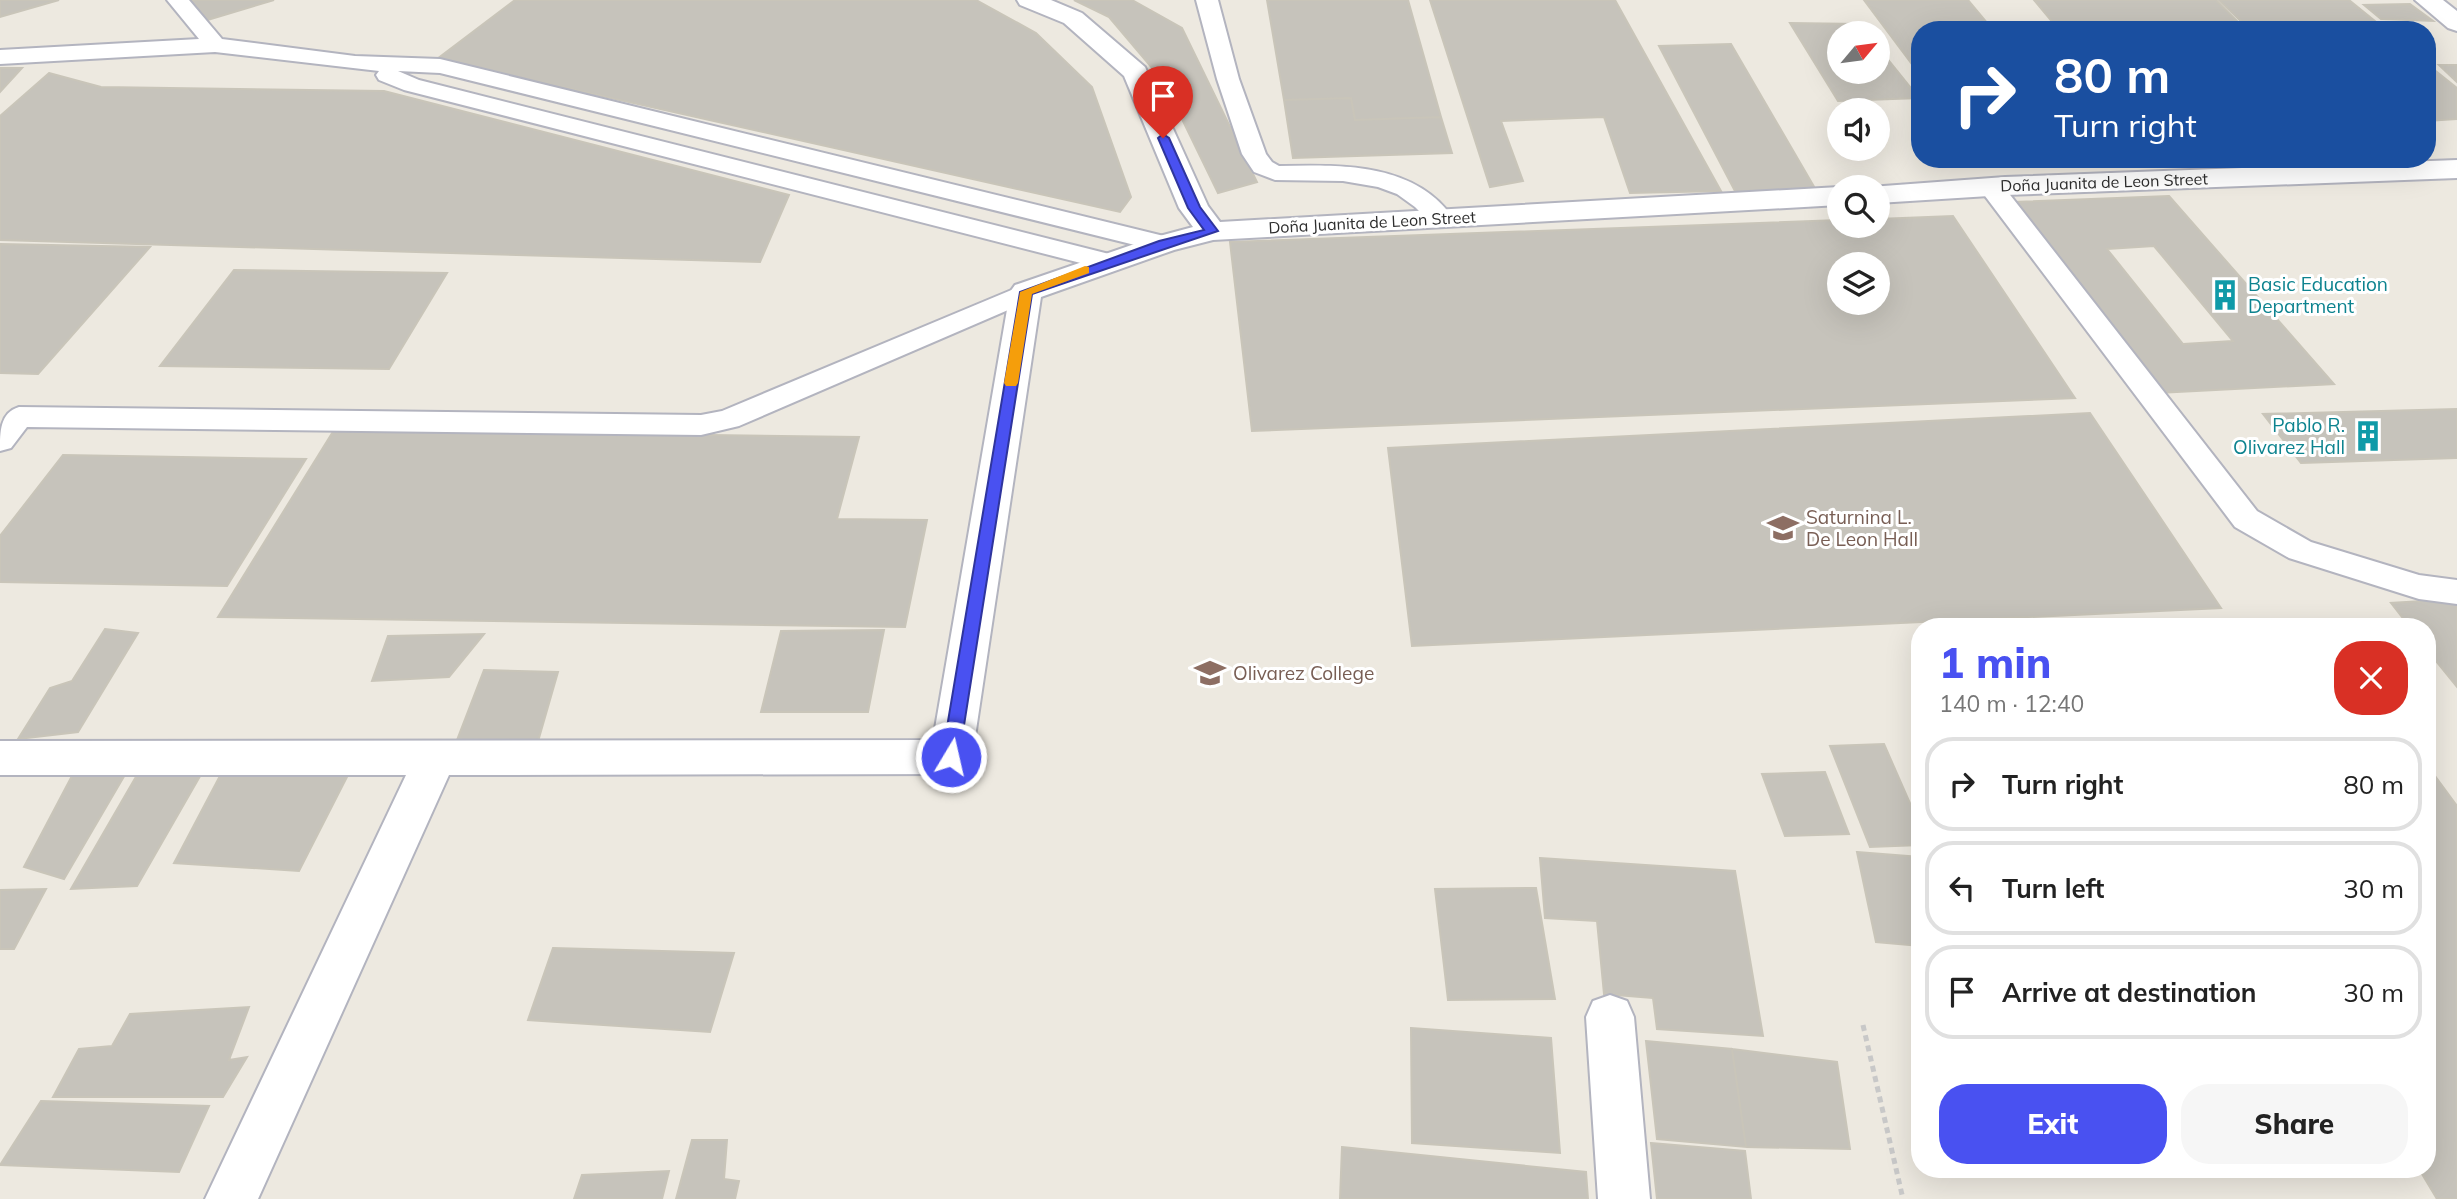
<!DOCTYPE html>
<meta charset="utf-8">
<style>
:root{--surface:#fff;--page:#f6f6f6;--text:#222;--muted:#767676;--line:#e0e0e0;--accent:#4951f1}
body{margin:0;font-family:Mulish,sans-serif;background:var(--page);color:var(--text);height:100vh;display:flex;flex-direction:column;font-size:26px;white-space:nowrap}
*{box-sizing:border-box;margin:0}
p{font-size:23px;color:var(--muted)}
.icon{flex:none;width:38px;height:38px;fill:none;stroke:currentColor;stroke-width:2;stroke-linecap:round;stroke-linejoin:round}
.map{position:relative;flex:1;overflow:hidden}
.sheet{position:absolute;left:1911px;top:618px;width:525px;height:560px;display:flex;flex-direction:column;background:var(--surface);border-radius:28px;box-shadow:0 7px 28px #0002}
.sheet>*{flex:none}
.banner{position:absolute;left:1911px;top:21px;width:525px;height:147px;border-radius:28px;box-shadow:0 7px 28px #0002;background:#1a4fa0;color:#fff;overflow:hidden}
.needle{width:46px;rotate:61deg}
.buttons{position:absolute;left:1827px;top:21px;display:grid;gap:14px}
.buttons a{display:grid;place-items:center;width:63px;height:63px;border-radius:50%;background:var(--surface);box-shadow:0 7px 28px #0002;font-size:35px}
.pin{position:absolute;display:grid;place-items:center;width:60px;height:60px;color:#fff;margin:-72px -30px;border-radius:50% 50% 50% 0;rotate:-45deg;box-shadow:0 0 7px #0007}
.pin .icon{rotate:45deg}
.me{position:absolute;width:77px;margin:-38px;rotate:9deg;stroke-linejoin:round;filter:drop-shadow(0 0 5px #0008)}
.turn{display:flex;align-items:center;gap:24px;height:147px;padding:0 28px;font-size:32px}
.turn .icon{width:91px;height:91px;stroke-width:2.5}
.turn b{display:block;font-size:49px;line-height:60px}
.round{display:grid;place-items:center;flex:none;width:74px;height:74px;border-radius:28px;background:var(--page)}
.headline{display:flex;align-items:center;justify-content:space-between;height:119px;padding:0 28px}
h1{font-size:42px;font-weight:800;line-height:52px;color:var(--accent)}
.primary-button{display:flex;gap:14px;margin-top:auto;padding:14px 28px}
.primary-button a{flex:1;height:80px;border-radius:28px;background:var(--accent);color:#fff;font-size:28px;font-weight:800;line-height:80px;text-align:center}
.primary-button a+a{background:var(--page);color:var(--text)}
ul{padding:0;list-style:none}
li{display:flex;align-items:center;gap:21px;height:94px;margin:0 14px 10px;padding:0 14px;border:4px solid var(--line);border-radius:28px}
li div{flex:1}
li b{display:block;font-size:26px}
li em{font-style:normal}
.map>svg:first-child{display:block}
</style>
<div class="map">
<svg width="2457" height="1199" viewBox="0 0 2457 1199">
<rect width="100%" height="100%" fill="#ede9e0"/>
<path fill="#c6c3bb" stroke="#c9c5b9" stroke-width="2" fill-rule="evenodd" d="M 0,0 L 59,0 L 0,17 Z
M 188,0 L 274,0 L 204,21 Z
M 515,0 L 976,0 L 1036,33 L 1092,87 L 1131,197 L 1120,212 L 437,59 Z
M 1074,0 L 1132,0 L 1182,28 L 1257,182 L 1218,193 L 1164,82 L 1109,17 Z
M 1267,0 L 1408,0 L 1441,117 L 1355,120 L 1351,98 L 1284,100 Z
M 1430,0 L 1615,0 L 1721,191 L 1630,193 L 1604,117 L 1501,121 L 1523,181 L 1490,187 Z
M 1864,0 L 1968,0 L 1993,30 L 1920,30 L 1920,75 Z
M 2034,0 L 2216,0 L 2246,30 L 2059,30 Z
M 2219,0 L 2349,0 L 2386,30 L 2250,30 Z
M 2410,4 L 2433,21 L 2381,19 L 2364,5 Z
M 1790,23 L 1859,24 L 1866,33 L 1839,33 L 1839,72 L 1878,72 L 1878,47 L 1919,98 L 1838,101 Z
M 1731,44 L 1816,190 L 1736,193 L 1659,46 Z
M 2427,64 L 2457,88 L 2457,119 L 2427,121 Z
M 2439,65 L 2457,65 L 2457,82 Z
M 0,68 L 22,68 L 0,92 Z
M 49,73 L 101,87 L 384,91 L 789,195 L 760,262 L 0,240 L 0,116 Z
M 1351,98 L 1355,120 L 1441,117 L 1452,153 L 1293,158 L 1284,100 Z
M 2169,196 L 2334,384 L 2158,393 L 2014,202 ZM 2154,246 L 2233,341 L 2183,344 L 2107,249 Z
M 1953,216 L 2075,398 L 1252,431 L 1230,242 L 1839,220 L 1839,226 L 1878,226 L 1878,219 ZM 1839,264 L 1878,264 L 1878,303 L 1839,303 Z
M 0,244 L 150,247 L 38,374 L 0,373 Z
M 234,270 L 447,273 L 389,369 L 160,366 Z
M 2457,409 L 2457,458 L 2301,463 L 2263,414 Z
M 2090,413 L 2221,608 L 1412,646 L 1388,448 Z
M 334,430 L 859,437 L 837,519 L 927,520 L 905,627 L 218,617 Z
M 63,455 L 306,459 L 227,586 L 0,582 L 0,536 Z
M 2457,599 L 2457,687 L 2427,650 L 2427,626 L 2409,626 L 2391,603 Z
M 105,629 L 138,633 L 78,732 L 18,739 L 50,688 L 72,681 Z
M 884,630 L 868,712 L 761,712 L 781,631 Z
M 484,634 L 449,677 L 372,681 L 388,636 Z
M 484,670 L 558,672 L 537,745 L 457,740 Z
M 1884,744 L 1920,826 L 1920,845 L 1870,847 L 1830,746 Z
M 2427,765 L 2457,806 L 2457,1199 L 2437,1199 L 2419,1169 L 2427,1169 Z
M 351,769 L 299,871 L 174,863 L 222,772 Z
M 203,771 L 137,886 L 71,889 L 137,775 Z
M 74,772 L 126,773 L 64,879 L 24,867 Z
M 1825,772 L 1849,834 L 1785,836 L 1762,774 Z
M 1857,852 L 1920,857 L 1920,946 L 1876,942 Z
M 1540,858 L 1735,871 L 1763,1036 L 1657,1029 L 1653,998 L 1604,994 L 1597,921 L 1545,918 Z
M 1536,888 L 1555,999 L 1448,1000 L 1435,889 Z
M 46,889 L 14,949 L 0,949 L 0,890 Z
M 553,948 L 734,953 L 710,1032 L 528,1020 Z
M 249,1007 L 229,1060 L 247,1057 L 223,1097 L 53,1097 L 79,1049 L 112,1046 L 130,1014 Z
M 1411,1028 L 1551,1038 L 1560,1153 L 1412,1143 Z
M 1646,1041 L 1732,1049 L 1746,1147 L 1657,1139 Z
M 1732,1049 L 1837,1062 L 1850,1149 L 1746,1147 Z
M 41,1101 L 209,1106 L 179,1172 L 0,1165 Z
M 692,1140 L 727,1140 L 724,1179 L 739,1181 L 735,1199 L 676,1199 Z
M 1651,1143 L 1745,1151 L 1751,1199 L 1657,1199 Z
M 1342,1147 L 1586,1172 L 1588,1199 L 1340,1199 Z
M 669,1171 L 662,1199 L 574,1199 L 582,1175 Z"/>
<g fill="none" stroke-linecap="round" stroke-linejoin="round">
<defs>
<path id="lane" d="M 167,0 L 189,0 L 222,39 L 355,56 L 440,59 L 1172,238 L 1176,244 L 1172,250 L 1163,252 L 440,73 L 398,71 L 419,80 L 1117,256 L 1121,262 L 1117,268 L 1108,270 L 404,90 L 379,80 L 376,75 L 379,71 L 215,52 L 0,64 L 0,50 L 199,39 Z
M 1196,0 L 1218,0 L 1239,79 L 1266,154 L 1272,162 L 1279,166 C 1340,165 1414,162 1453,218 L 1449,223 L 1440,226 L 1431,223 L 1415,207 L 1397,194 L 1378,187 L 1343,181 L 1275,180 L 1254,172 L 1242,154 L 1217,79 Z
M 1991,179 L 2000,182 L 2257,511 L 2311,542 L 2419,575 L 2457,580 L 2457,604 L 2419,599 L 2289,558 L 2235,527 L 1982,192 L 1978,187 L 1982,182 Z
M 1026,284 L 1036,286 L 1040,292 L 1036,298 L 739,426 L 701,435 L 27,427 L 11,448 L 0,451 C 0,431 0,413 19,407 L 701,415 L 722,411 Z"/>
<path id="street" d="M 1017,0 L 1051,0 L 1082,13 L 1145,67 L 1208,206 L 1220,222 L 1839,187 L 1839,205 L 1213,240 L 1174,250 L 1041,297 L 972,757 L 966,769 L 951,774 L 449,775 L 258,1199 L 205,1199 L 406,775 L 0,775 L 0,741 L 933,740 L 1010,292 L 1015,285 L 1152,238 L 1193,227 L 1179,208 L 1124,76 L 1064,23 L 1020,5 Z
M 2415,0 L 2443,0 L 2457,11 L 2457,31 L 2448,28 Z
M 2457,160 L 2457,178 L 2005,195 L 1878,203 L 1878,187 L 1870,187 L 2005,177 Z
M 1610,995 L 1627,1001 L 1634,1017 L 1650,1199 L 1598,1199 L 1586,1017 L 1593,1001 Z"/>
</defs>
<use href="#lane" stroke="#b3b4bf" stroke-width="4"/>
<use href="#street" stroke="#b3b4bf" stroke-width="4"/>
<path stroke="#c8c8c8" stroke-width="5" stroke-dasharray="6 4.5" stroke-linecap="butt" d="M 1863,1025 L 1903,1199"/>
<use href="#lane" fill="#fff" fill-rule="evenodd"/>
<use href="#street" fill="#fff" fill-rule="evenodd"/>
</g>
<path fill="#4951f1" stroke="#2f359d" stroke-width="2" d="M 1163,134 L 1169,138 L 1200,207 L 1218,231 L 1032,294 L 959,757 L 957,762 L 945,762 L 942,757 L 1020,292 L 1159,241 L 1204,230 L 1188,208 L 1158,138 Z"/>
<path fill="#f59e0b" d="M 1085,266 L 1089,267 L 1089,273 L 1032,294 L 1018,383 L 1016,386 L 1006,386 L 1004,383 L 1020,292 Z"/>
<defs>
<symbol id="building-bare" viewBox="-9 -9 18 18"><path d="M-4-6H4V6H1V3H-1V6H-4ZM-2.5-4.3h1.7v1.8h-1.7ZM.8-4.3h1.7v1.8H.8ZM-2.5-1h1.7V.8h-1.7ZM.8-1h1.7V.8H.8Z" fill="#0f9aa8" stroke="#fff" stroke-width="2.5" paint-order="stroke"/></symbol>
<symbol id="university-bare" viewBox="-9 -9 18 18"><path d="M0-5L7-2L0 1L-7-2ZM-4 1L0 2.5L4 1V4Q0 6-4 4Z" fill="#8d6e63" stroke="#fff" stroke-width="2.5" paint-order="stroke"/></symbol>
</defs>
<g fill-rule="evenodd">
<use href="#building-bare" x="2203" y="273" width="44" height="44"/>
<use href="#building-bare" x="2346" y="414" width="44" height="44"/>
<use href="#university-bare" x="1761" y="506" width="44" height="44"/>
<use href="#university-bare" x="1188" y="651" width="44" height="44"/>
</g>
<g text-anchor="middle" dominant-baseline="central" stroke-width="6" stroke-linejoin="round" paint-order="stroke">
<g font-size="16" fill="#2d2d2d" stroke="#fff">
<text transform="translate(2104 182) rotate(-2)">Doña Juanita de Leon Street</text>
<text transform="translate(1372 222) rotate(-3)">Doña Juanita de Leon Street</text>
</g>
<g font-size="19" fill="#0d838f" stroke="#fff" text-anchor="start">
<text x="2248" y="284">Basic Education<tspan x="2248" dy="22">Department</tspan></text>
<text x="2345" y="425" text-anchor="end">Pablo R.<tspan x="2345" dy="22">Olivarez Hall</tspan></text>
</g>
<g font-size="19" fill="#785e54" stroke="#fff" text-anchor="start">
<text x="1806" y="517">Saturnina L.<tspan x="1806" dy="22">De Leon Hall</tspan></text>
<text x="1233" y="673">Olivarez College</text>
</g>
</g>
</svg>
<div class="buttons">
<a><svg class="needle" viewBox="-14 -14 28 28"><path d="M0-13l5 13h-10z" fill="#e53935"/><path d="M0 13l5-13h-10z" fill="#767676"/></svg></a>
<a><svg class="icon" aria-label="sound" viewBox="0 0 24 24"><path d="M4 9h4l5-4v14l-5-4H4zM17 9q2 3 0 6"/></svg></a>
<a><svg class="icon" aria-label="search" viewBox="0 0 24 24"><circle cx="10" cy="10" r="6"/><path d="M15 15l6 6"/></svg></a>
<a><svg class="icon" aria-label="layers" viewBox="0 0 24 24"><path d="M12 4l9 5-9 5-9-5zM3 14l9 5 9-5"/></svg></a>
</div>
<div class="pin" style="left:1163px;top:138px;background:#d93025"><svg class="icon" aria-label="arrive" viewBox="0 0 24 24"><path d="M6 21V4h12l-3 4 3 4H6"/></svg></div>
<svg class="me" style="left:951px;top:757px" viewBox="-20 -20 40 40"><circle r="17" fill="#4951f1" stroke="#fff" stroke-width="3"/><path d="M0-11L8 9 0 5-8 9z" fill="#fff"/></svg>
<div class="banner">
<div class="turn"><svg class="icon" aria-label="right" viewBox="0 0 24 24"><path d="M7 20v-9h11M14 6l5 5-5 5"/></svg><div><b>80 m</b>Turn right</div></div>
</div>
<section class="sheet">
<div class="headline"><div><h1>1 min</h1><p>140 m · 12:40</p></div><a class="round" style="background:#d93025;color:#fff"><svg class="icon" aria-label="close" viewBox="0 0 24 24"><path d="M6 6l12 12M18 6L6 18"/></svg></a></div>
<ul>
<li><svg class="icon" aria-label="right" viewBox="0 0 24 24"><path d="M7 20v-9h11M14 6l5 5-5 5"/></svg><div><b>Turn right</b></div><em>80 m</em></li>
<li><svg class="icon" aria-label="left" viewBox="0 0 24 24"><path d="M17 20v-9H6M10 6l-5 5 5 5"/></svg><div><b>Turn left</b></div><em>30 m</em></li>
<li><svg class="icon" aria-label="arrive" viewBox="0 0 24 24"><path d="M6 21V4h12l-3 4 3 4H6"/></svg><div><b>Arrive at destination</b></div><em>30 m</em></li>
</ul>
<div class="primary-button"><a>Exit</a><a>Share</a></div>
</section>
</div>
